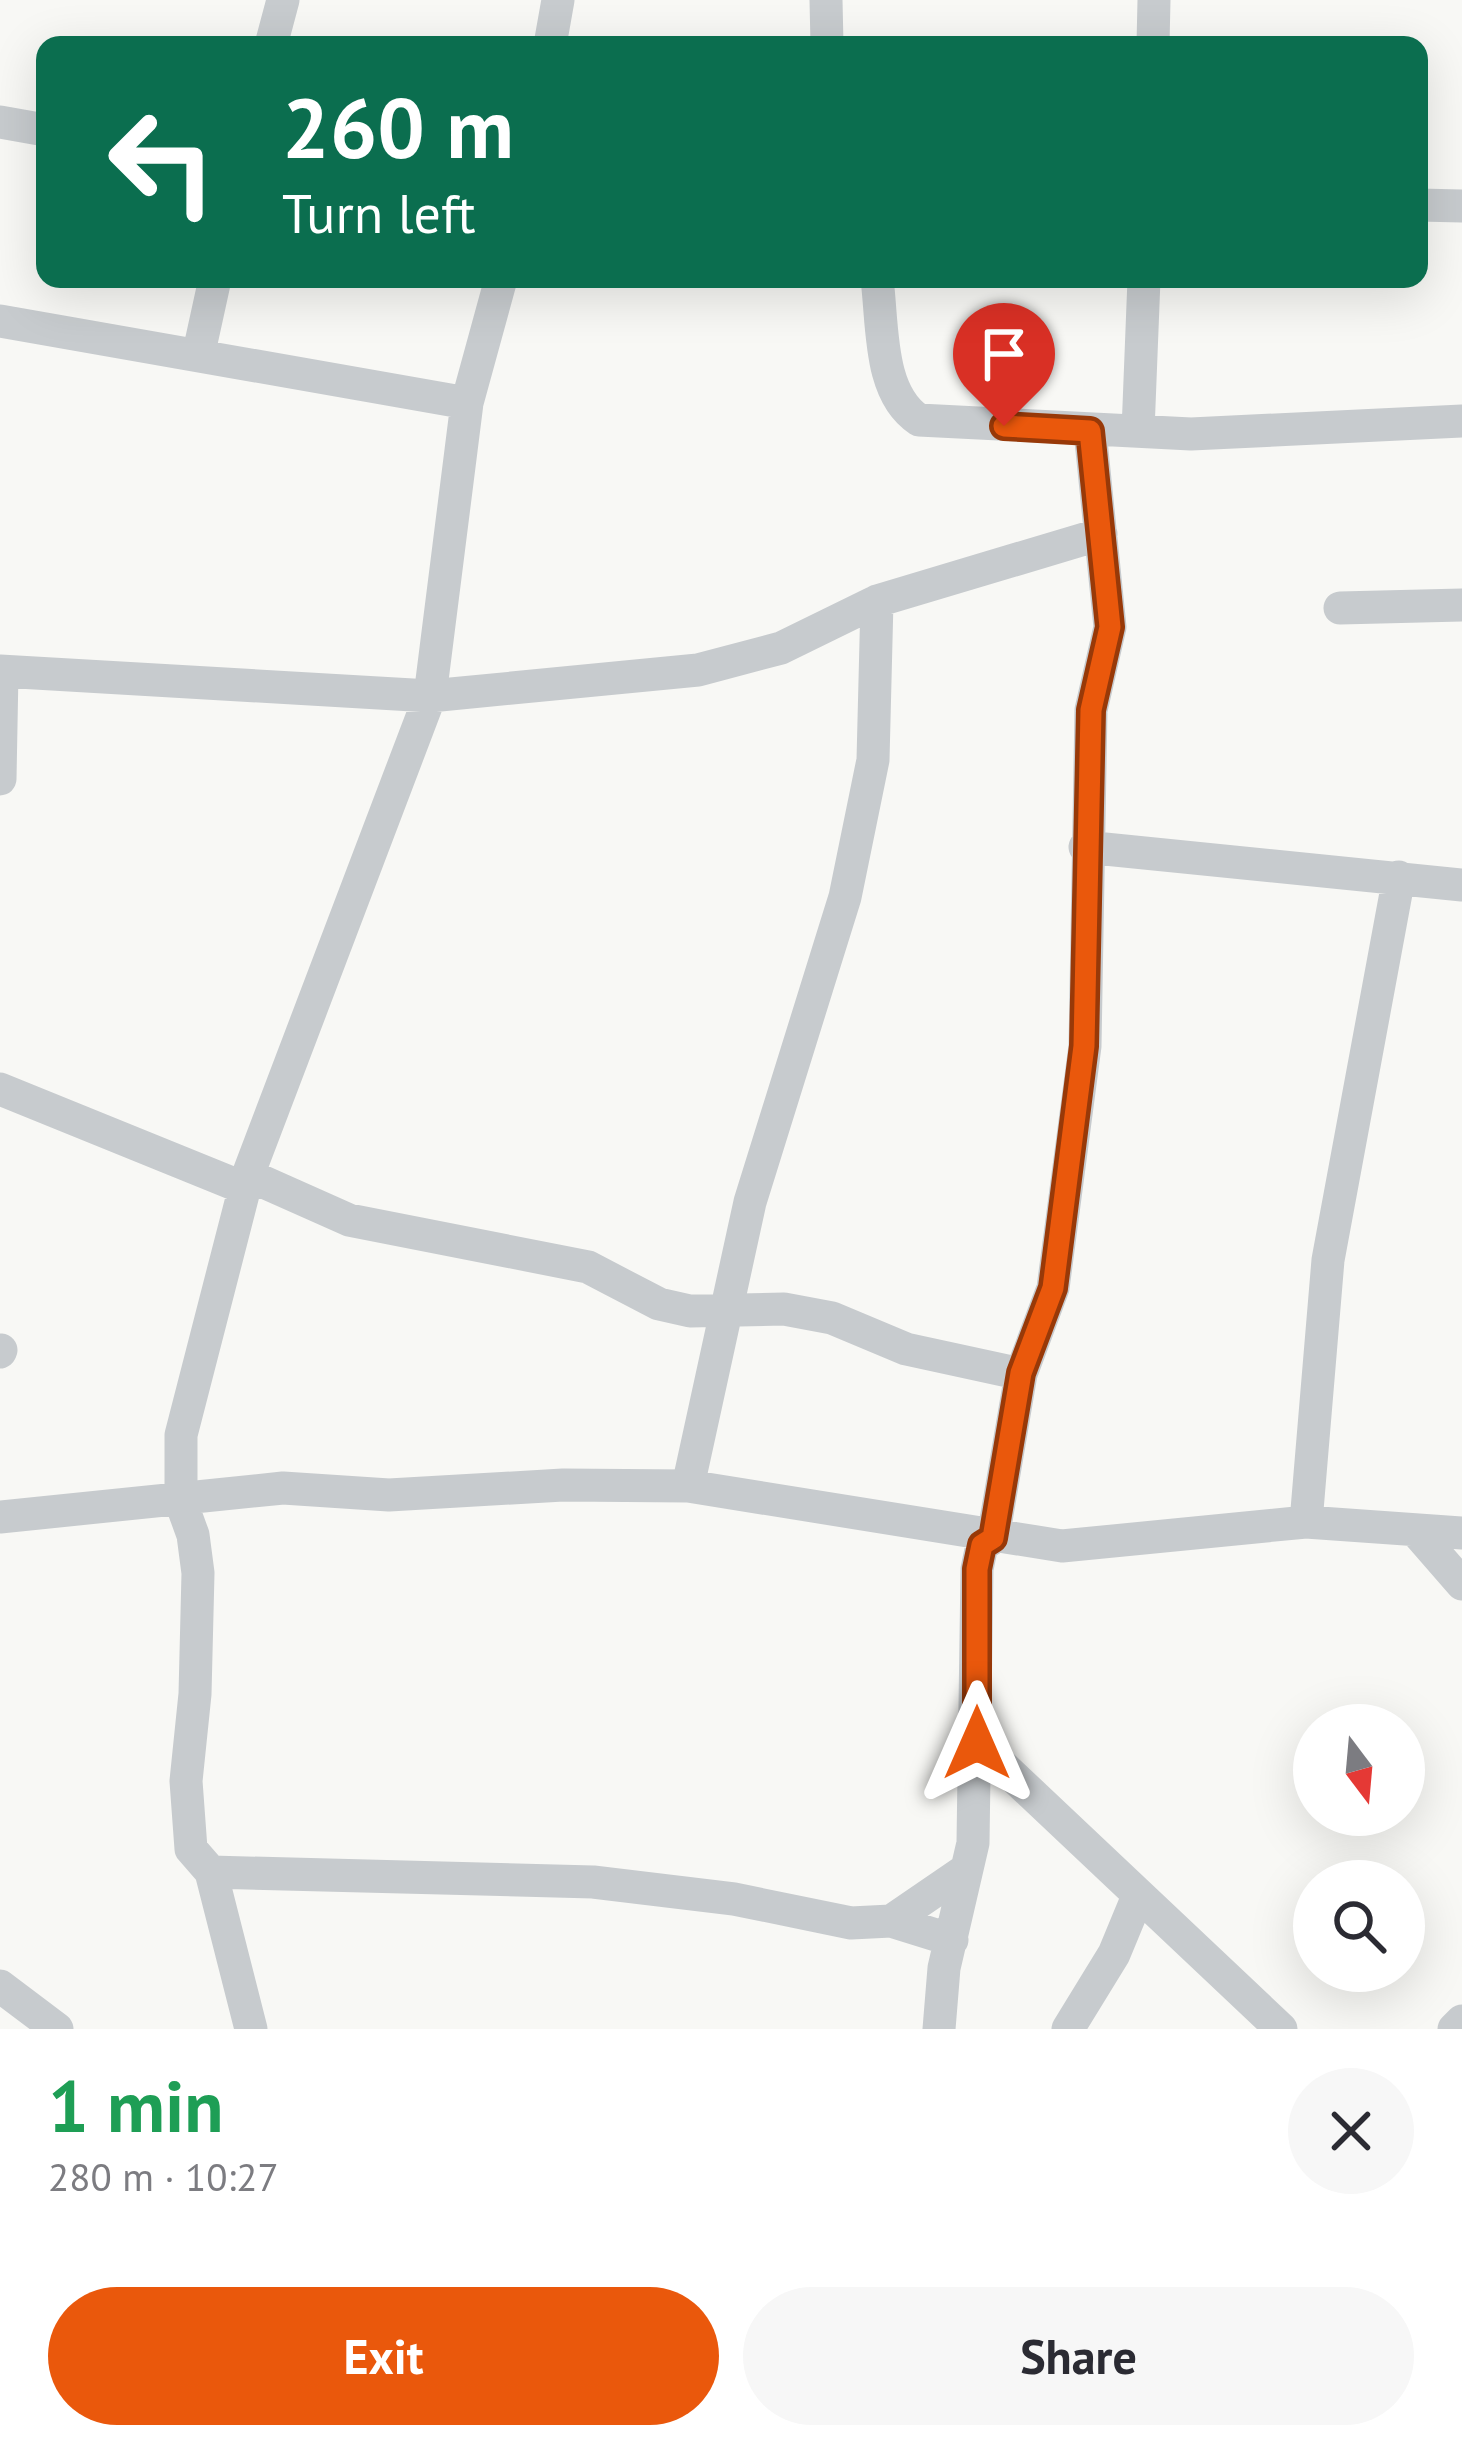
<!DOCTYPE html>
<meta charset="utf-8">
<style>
:root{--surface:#fff;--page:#f7f7f7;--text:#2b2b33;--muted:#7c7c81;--accent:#ea580c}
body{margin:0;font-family:"PT Sans",sans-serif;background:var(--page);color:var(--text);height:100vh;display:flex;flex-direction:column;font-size:45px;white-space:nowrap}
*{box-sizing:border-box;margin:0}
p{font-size:39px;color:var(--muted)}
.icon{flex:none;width:66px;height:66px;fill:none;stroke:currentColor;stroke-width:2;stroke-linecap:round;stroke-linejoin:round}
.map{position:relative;height:2029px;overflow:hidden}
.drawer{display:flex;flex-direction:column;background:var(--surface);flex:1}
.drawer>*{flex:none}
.guide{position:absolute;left:36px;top:36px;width:1392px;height:252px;border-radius:24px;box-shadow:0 12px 48px #0002;background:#0b6e4f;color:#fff;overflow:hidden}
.needle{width:78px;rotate:164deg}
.tools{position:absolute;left:1293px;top:1704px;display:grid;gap:24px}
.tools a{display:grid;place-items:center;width:132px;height:132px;border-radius:50%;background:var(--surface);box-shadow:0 12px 48px #0002;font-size:60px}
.pin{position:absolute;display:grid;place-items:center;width:102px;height:102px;color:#fff;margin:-123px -51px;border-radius:50% 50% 50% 0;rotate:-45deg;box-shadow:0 0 12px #0007}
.pin .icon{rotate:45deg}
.me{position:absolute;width:132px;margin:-66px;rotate:0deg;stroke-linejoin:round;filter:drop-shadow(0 0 9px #0008)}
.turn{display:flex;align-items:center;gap:42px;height:252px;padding:0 48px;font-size:54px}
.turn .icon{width:156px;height:156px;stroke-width:2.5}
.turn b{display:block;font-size:84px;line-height:102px}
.round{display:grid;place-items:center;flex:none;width:126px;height:126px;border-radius:63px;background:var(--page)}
.head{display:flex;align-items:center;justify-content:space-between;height:204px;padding:0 48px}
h1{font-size:72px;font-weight:600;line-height:90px;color:#1e9e55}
.cta{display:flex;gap:24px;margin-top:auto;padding:24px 48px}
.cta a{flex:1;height:138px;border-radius:72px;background:var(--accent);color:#fff;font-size:48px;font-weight:600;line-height:138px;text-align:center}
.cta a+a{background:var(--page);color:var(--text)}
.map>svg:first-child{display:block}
</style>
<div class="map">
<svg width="1462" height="2029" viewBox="0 0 1462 2029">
<rect width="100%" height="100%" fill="#f8f8f5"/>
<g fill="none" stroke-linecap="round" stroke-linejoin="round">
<path stroke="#c7cbce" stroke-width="33" d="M 826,0 L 827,45
M 271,45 L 283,0
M 550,45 L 558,0
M 1153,45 L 1154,0
M 0,122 L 45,130
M 1419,205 L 1462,206
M 877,279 C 883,325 878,393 919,420 L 1191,434 L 1462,421
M 0,321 L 467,403
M 199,352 L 215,279
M 1138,431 L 1144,279
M 1340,608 L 1462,605
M 0,671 L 430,696 L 698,670 L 781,648 L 877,601 L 1101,534
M 0,779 L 2,672
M 1085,847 L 1462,885
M 0,1089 L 244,1188
M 248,1175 L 349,1220 L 588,1267 L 659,1304 L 690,1311 L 784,1309 L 832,1318 L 906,1349 L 1021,1374
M 0,1352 L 1,1350
M 688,1486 L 750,1202 L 845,897 L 873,760 L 877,601
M 0,1517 L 283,1488 L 389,1495 L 563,1485 L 688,1486 L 1062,1546 L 1306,1522 L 1462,1533
M 1306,1522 L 1328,1260 L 1399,877
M 1415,1530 L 1462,1584
M 978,1743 L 1281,2029
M 211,1872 L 593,1882 L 734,1899 L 851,1923 L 891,1921 L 952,1940
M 891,1921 L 967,1869
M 0,1986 L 57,2029
M 251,2029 L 211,1872 L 191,1849 L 186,1781 L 195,1694 L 198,1573 L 193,1535 L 181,1502 L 181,1435 L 248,1175 L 430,696 L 467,403 L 501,279
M 939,2029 L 944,1968 L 973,1843 L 977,1569 L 982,1545 L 993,1538 L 1021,1374 L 1053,1288 L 1085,1046 L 1091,710 L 1110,627 L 1090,431
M 1068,2029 L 1114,1954 L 1138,1896
M 1454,2029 L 1462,2021"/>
</g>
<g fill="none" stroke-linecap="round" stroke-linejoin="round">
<defs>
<path id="route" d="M 977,1743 L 977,1569 L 982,1545 L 993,1538 L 1021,1373 L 1053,1288 L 1084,1046 L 1091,710 L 1110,627 L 1090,431 L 1004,426"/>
</defs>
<use href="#route" stroke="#983908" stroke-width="30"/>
<use href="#route" stroke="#ea580c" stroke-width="21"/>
</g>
</svg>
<div class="tools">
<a><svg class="needle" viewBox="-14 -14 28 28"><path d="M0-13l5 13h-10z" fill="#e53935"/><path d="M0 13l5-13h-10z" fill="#7c7c81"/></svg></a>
<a><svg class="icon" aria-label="search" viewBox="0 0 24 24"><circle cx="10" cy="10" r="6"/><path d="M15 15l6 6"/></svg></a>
</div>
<div class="pin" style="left:1004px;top:426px;background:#d93025"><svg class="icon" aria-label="arrive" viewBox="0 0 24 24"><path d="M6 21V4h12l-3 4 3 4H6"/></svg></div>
<svg class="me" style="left:977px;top:1743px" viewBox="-20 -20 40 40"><path d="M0-17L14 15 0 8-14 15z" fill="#ea580c" stroke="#fff" stroke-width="4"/></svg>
<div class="guide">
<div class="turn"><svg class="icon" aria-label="left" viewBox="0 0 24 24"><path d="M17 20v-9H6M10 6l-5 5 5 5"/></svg><div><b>260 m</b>Turn left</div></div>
</div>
</div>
<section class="drawer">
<div class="head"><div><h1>1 min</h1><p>280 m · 10:27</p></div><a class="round"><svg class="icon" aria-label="close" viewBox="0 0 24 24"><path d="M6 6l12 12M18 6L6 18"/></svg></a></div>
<div class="cta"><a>Exit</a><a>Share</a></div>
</section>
